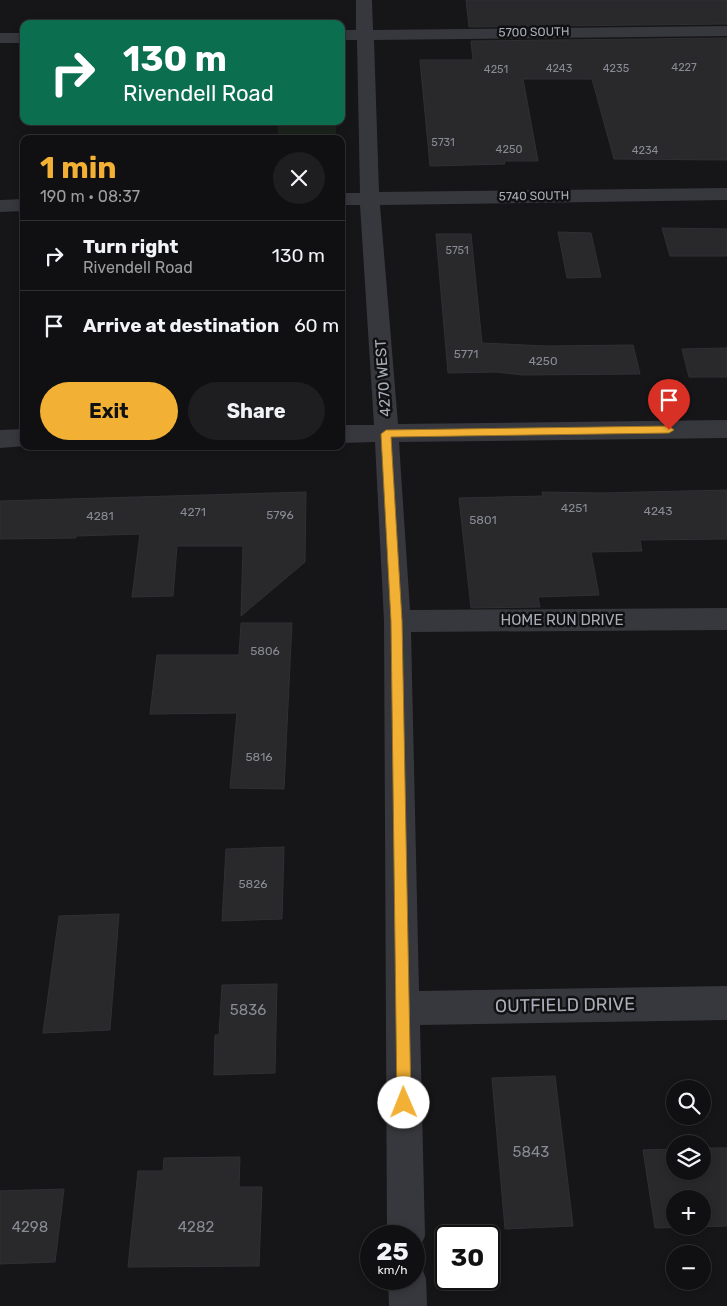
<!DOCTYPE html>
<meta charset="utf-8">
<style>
:root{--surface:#101012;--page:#1e1e20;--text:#f1f3f6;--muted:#9c9d9f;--line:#303032;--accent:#f2b134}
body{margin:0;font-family:Rubik,sans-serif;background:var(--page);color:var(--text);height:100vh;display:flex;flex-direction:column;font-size:19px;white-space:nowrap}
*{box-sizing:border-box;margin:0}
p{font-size:16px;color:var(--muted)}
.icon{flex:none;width:28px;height:28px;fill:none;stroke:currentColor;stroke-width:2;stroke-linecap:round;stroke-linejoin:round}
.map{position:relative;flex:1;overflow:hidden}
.panel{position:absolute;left:20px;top:135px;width:325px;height:315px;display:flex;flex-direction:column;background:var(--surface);border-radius:10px;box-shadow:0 2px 8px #0003,0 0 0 1px var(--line)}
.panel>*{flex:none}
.guide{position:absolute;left:20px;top:20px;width:325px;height:105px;border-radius:10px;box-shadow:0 2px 8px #0003,0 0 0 1px var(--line);background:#0b6e4f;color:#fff;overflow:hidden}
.controls{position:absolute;left:666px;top:1080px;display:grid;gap:10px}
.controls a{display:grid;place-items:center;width:45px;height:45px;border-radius:50%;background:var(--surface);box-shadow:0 2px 8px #0003,0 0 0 1px var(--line);font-size:25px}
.speed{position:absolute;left:360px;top:1225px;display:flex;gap:10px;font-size:25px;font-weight:700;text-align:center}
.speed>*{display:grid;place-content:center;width:65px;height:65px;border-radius:50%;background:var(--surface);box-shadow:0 2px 8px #0003,0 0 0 1px var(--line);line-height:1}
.speed small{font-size:12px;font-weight:400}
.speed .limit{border:2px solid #111;border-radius:8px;background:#fff;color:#111}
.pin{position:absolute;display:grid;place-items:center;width:42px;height:42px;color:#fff;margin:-51px -21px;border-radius:50% 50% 50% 0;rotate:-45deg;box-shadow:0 0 5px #0007}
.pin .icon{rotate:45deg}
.me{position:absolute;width:55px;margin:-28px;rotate:359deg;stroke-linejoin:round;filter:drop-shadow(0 0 4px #0008)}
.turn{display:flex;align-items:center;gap:18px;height:105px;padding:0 20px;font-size:22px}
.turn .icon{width:65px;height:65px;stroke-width:2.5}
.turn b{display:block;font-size:35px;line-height:42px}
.round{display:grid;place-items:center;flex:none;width:52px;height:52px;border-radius:26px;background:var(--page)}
.overview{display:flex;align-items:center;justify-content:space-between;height:85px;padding:0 20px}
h1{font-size:30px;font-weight:700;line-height:38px;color:var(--accent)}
.button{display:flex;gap:10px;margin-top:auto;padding:10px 20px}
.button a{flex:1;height:58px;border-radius:30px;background:var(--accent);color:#111;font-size:20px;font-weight:700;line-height:58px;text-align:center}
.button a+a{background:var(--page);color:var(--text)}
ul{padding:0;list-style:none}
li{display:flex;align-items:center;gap:15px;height:70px;padding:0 20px;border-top:1px solid var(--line)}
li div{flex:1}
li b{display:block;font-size:19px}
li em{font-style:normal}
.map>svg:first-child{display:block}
</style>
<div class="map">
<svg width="727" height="1306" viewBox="0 0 727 1306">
<rect width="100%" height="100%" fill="#161618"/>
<path fill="#1c231d" d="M 303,121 L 336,121 L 336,139 L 278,139 L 278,126 L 299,126 Z"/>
<path fill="#29292c" stroke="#303034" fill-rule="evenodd" d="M 466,0 L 727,0 L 727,24 L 469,27 Z
M 727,38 L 727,160 L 614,159 L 592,79 L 523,79 L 538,161 L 504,161 L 505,164 L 430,166 L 420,60 L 473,60 L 471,41 Z
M 662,228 L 727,229 L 727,256 L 670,256 Z
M 558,232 L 591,233 L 601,277 L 567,278 Z
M 436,234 L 471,234 L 482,343 L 546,346 L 633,345 L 640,374 L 523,375 L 496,372 L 448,373 Z
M 727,348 L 727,377 L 689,377 L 682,349 Z
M 727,490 L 727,539 L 640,540 L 642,551 L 591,552 L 599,595 L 538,597 L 540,607 L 471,608 L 459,498 L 543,496 L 542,492 L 601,493 Z
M 306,492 L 305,562 L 241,616 L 243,546 L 177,546 L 173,596 L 132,597 L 140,534 L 76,536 L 76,538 L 0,539 L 0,501 Z
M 241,623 L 292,623 L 284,789 L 230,788 L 237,713 L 150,714 L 157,655 L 239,655 Z
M 284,847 L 282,919 L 222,921 L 226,849 Z
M 119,914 L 110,1030 L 43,1033 L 59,916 Z
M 277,984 L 275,1073 L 214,1075 L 215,1035 L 219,1035 L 222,985 Z
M 555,1076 L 573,1226 L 505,1229 L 492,1078 Z
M 702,1148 L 727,1148 L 727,1226 L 655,1228 L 643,1150 L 675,1149 L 675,1171 L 702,1171 ZM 675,1199 L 702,1199 L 702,1226 L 675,1226 Z
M 240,1157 L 239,1187 L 262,1187 L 259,1266 L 128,1267 L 138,1171 L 163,1171 L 164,1158 Z
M 64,1189 L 55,1262 L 0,1264 L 0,1191 Z"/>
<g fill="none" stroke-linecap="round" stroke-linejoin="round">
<path fill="#37383d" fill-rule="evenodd" d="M 356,0 L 372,0 L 373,30 L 727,26 L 727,36 L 374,40 L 379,192 L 727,188 L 727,200 L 380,205 L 398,424 L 727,420 L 727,438 L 399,442 L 410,610 L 727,608 L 727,630 L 411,632 L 419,991 L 727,986 L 727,1020 L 420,1025 L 425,1236 L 419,1249 L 414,1252 L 414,1236 L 387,1236 L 384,621 L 375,442 L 341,443 L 341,425 L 374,425 L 360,205 L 341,205 L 341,193 L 360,193 L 357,40 L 341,40 L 341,30 L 356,30 Z
M 0,33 L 24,33 L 24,43 L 0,43 Z
M 24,199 L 24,211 L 0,212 L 0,200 Z
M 24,429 L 24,446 L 26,446 L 0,448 L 0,430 Z
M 414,1263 L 421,1265 L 426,1279 L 427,1306 L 389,1306 L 388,1279 L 414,1279 Z"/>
</g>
<path fill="#f2b134" stroke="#9d7322" d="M 669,426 L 674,430 L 669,433 L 391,437 L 402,621 L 411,1103 L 409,1108 L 404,1110 L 399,1108 L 397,1103 L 391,621 L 381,434 L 386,430 Z"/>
<g text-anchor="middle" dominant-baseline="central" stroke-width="5" stroke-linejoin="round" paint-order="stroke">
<g font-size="11" fill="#888b94">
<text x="684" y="67">4227</text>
<text x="559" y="68">4243</text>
<text x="616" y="68">4235</text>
<text x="496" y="69">4251</text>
<text x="443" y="142">5731</text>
<text x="509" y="149">4250</text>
<text x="645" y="150">4234</text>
<text x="457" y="250">5751</text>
</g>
<g font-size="12" fill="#a8adb8" stroke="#111113">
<text transform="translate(534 32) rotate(-1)">5700 SOUTH</text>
<text transform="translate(534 196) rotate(-1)">5740 SOUTH</text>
</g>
<g font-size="12" fill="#888b94">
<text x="466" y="354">5771</text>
<text x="543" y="361">4250</text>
<text x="574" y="508">4251</text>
<text x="658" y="511">4243</text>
<text x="193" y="512">4271</text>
<text x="280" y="515">5796</text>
<text x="100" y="516">4281</text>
<text x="483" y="520">5801</text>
<text x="265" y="651">5806</text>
<text x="259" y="757">5816</text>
<text x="253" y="884">5826</text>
</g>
<g font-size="15" fill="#a8adb8" stroke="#111113">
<text transform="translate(383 378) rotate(-94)">4270 WEST</text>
<text x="562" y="620">HOME RUN DRIVE</text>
</g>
<g font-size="15" fill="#888b94">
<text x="248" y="1010">5836</text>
<text x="531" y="1152">5843</text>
<text x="30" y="1227">4298</text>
<text x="196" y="1227">4282</text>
</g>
<g font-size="18" fill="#a8adb8" stroke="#111113">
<text transform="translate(565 1005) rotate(-1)">OUTFIELD DRIVE</text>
</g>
</g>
</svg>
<div class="controls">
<a><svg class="icon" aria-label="search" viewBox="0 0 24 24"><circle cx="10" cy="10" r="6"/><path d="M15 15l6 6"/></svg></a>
<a><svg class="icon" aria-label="layers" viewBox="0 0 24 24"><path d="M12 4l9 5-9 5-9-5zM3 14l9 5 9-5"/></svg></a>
<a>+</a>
<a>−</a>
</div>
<div class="speed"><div>25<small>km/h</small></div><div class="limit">30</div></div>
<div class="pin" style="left:669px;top:430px;background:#d93025"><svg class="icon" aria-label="arrive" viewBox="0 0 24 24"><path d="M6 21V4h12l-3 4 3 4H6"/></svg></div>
<svg class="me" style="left:404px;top:1103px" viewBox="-20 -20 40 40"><circle r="19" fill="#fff"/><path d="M0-13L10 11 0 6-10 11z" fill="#f2b134"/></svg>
<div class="guide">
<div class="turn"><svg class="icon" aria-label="right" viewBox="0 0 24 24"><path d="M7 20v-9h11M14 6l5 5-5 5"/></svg><div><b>130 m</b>Rivendell Road</div></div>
</div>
<section class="panel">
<div class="overview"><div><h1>1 min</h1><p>190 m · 08:37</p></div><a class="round"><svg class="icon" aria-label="close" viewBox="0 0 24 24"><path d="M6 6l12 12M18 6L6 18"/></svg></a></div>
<ul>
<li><svg class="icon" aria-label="right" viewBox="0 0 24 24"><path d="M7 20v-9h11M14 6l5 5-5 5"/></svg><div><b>Turn right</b><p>Rivendell Road</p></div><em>130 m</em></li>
<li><svg class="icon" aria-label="arrive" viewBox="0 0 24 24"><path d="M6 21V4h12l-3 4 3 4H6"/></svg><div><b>Arrive at destination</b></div><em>60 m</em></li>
</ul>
<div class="button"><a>Exit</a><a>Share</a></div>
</section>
</div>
